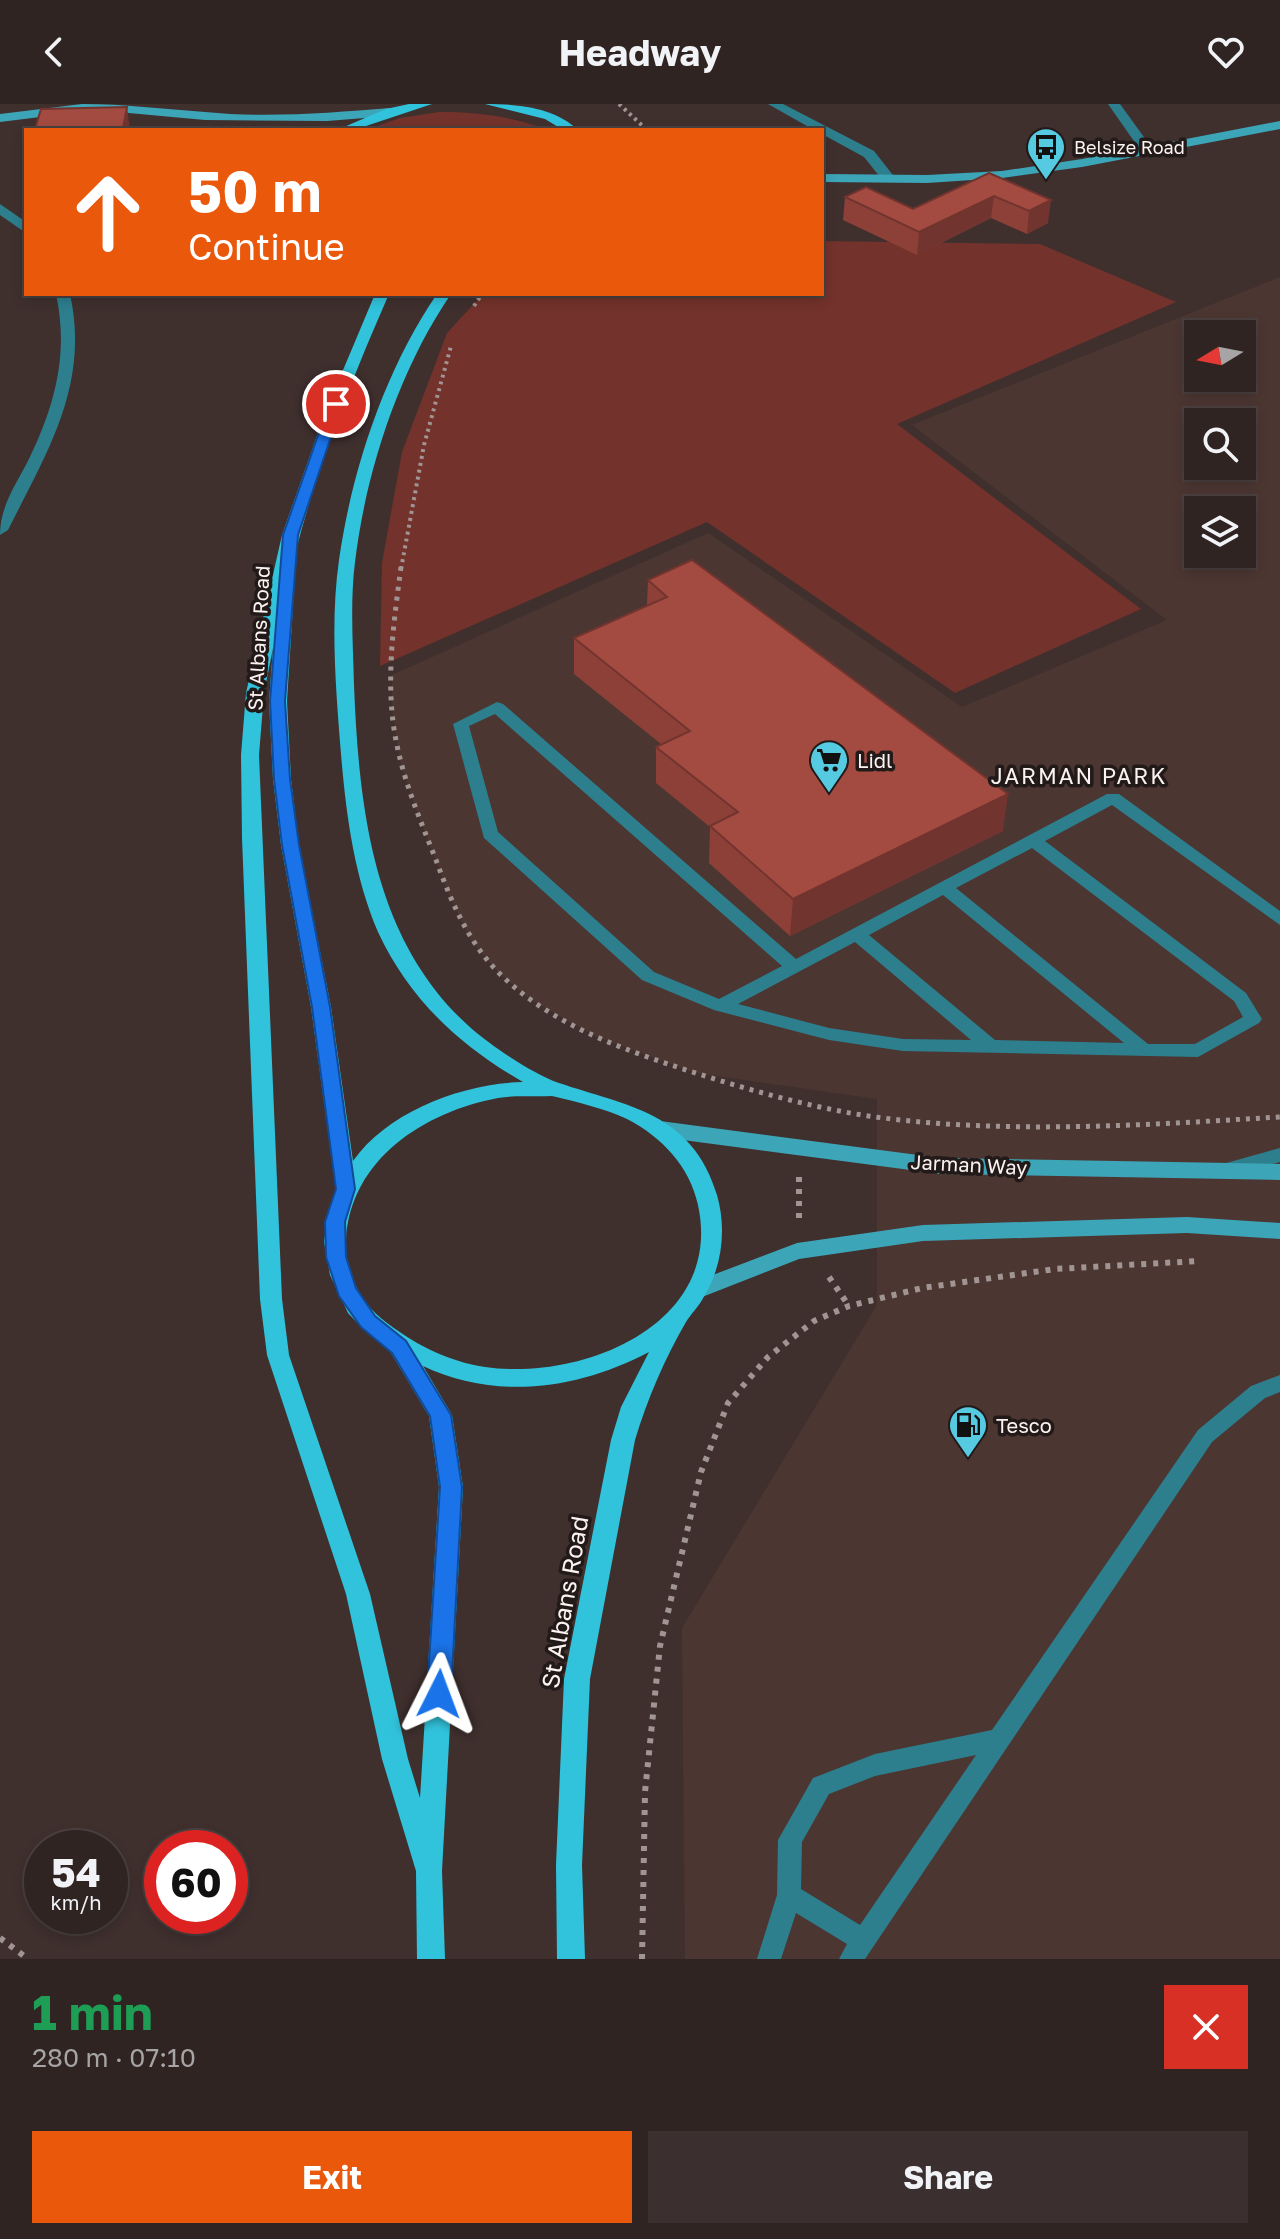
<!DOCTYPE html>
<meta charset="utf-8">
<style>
:root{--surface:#2f2422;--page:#3b302f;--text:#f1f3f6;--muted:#a7a4a5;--line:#4a4140;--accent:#ea580c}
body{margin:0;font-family:"Golos Text",sans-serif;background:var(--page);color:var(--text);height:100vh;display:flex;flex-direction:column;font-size:30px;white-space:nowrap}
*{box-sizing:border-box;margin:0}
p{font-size:26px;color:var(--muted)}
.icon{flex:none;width:44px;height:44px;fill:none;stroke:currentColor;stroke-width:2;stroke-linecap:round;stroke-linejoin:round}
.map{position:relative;height:1855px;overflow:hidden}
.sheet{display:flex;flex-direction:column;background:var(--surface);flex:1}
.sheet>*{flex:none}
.hud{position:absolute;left:24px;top:24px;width:800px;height:168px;border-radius:0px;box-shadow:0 4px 12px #0003,0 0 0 2px var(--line);background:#ea580c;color:#fff;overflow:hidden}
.needle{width:52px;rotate:260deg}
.buttons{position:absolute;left:1184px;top:216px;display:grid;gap:16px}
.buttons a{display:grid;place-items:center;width:72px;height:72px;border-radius:0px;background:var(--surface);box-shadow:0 4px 12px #0003,0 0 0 2px var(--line);font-size:40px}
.speed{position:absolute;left:24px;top:1726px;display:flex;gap:16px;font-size:40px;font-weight:700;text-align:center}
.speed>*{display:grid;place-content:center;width:104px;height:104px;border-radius:50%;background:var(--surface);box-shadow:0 4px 12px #0003,0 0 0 2px var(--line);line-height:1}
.speed small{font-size:20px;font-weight:400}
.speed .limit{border:12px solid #d22;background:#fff;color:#111}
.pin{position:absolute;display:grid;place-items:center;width:68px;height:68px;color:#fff;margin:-34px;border:4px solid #fff;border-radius:50%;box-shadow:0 2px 8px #0007}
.me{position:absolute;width:88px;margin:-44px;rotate:3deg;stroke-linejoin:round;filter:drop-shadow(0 0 6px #0008)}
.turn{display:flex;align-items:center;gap:28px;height:168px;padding:0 32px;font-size:36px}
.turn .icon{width:104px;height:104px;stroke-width:2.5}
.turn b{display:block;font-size:56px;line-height:68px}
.round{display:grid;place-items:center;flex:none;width:84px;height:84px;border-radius:0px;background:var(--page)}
.headline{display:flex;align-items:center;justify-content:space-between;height:136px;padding:0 32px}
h1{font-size:48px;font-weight:700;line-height:60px;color:#1e9e55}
.primary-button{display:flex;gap:16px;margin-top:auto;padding:16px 32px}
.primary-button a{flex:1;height:92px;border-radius:0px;background:var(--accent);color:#fff;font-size:32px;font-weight:700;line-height:92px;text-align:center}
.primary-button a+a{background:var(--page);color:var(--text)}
header{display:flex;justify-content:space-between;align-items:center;height:104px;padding:0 32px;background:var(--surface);font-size:36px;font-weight:700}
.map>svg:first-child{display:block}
</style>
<header><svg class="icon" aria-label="back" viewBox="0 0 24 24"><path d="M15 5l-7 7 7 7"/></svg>Headway<svg class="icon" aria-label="heart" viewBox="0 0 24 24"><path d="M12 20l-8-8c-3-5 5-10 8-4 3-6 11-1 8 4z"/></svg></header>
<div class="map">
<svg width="1280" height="1855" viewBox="0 0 1280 1855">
<rect width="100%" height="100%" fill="#3f302e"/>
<path fill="#4c3632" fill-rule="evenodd" d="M 1280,173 L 1280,1855 L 685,1855 L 682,1524 L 877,1201 L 877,995 L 695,969 L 597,933 L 531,896 L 499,869 L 472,838 L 448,789 L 413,697 L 400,657 L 392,605 L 392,571 L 708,429 L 962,603 L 1167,516 L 912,321 ZM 1198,230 L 1242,230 L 1242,274 L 1198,274 ZM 1198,318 L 1242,318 L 1242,362 L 1198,362 ZM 1198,406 L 1242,406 L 1242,450 L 1198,450 Z"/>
<path fill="#73322b" d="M 439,8 C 478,8 511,12 547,26 L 366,26 L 400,14 Z
M 822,137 L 1040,140 L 1176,198 L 897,320 L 1141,505 L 955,589 L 707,418 L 380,562 L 382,459 L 402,348 L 447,229 L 483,190 L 822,190 Z"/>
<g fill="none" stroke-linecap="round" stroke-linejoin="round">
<path stroke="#a19593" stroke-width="4" stroke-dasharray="3 4" stroke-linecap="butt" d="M 619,0 L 647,26
M 474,202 L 482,190
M 401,465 L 424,341 L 451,242"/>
<path stroke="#a19593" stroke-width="5" stroke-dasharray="4 6" stroke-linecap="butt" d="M 401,463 C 394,516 386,572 394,625 C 401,671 419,713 436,756 C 451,797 468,838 499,869 C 548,918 616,943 680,964 C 742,984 804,1002 868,1012 C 1004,1031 1144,1021 1280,1013"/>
<path stroke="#a19593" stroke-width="6" stroke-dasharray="5 7" stroke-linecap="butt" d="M 799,1073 L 799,1115
M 829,1173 L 849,1202
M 0,1834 L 28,1855
M 642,1855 L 645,1688 L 660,1542 L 701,1368 L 728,1299 L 768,1253 L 814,1217 L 849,1202 L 922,1184 L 1055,1165 L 1199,1157"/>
<path fill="#2d7f8e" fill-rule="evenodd" d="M 497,598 L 503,600 L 796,855 L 1107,690 L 1119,690 L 1280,807 L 1280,821 L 1112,701 L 1045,737 L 1246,889 L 1262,915 L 1259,919 L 1198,953 L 903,947 L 829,936 L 714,906 L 642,876 L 484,734 L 453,620 ZM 495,610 L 782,862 L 719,895 L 654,868 L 498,728 L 469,622 ZM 1032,744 L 1234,897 L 1243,913 L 1195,940 L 1148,940 L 956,784 ZM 943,791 L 1124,939 L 995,936 L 869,831 ZM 855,838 L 971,936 L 903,935 L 829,924 L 738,900 Z
M 1280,1044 L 1280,1058 L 1226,1073 L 1219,1071 L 1216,1066 L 1219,1061 Z
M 1280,1271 L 1280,1288 L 1265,1294 L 1212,1338 L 865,1855 L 839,1855 L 847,1840 L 796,1809 L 781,1855 L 757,1855 L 777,1791 L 778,1736 L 813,1674 L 875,1650 L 992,1626 L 1198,1326 L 1251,1282 ZM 976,1651 L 860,1821 L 801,1785 L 802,1738 L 829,1690 L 875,1672 Z"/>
<path fill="#2d7f8e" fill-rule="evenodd" d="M 768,0 L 783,0 L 874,47 L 896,75 L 884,78 L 864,53 L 822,30 L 822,26 L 814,26 Z
M 1108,0 L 1120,0 L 1154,47 L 1153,50 L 1143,50 Z
M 0,100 L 26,118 L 26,129 L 0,111 Z
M 56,190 L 70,190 C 90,281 47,348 8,426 L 0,431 C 0,403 15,382 28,357 C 55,302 69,250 56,190 Z"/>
<path fill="#3da5b8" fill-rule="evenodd" d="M 82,0 C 124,0 164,5 205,8 C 266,14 329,9 390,4 L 396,8 L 390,12 L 327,17 L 205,16 L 96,6 L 0,18 L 0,10 Z
M 1280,17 L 1280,25 L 1082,63 L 1002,74 L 927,79 L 822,78 L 822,70 L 927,71 L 1002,67 L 1082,55 Z
M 660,1017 L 941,1054 L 1280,1060 L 1280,1076 L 941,1070 L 660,1033 L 653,1030 L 650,1025 L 653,1020 Z
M 1187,1113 L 1280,1119 L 1280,1135 L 1187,1129 L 923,1137 L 799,1155 L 697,1195 L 689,1192 L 686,1186 L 689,1180 L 797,1139 L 923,1121 Z"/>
<path fill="#31c3dc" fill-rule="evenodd" d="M 409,0 L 432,0 L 354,26 L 337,26 L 386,5 Z
M 485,0 C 517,0 554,3 578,26 L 563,26 L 545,15 Z
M 375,190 L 389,190 C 345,290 306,392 284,497 L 293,502 L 287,597 L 291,675 L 299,741 L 331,903 L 353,1057 C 388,1007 464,979 523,978 C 460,942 409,895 378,828 C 354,772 346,710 341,650 C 336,587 330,519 339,456 C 352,365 385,266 437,190 L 451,190 C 399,266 366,367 355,458 C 350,498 353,540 354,581 C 359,705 373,838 472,925 C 493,943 533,970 559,979 C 627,1002 692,1008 717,1091 C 727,1126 722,1165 702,1196 C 698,1203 691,1210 686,1218 C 665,1254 647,1296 635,1336 L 590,1575 L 582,1761 L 585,1855 L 557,1855 L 556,1761 L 564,1575 L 611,1336 L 621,1303 L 649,1248 C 579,1285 497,1297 423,1262 L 452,1311 L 463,1383 L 442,1767 L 445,1855 L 417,1855 L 416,1767 L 382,1655 L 346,1490 L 267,1251 L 260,1195 L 242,734 L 241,651 L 246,589 L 282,431 L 325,309 ZM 273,544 L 269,597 L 273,675 L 281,741 L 311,903 L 336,1086 L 328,1107 L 324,1138 L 330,1171 L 348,1209 L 363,1225 L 388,1244 L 429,1312 L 439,1383 L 420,1694 L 408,1655 L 370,1490 L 289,1251 L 282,1195 L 259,651 L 264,589 ZM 552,992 C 577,998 603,1004 627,1015 C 662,1033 690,1063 698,1101 C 724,1221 582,1277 485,1263 C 446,1257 412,1239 382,1215 C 359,1197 344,1164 346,1135 C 351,1055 424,1008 498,994 C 515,991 534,993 552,992 Z"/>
</g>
<path fill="#8c4038" d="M 41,5 L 130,26 L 35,26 Z
M 989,69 L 1048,119 L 1027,130 L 991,114 L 917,151 L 843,116 L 845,93 L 913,105 Z
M 648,476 L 1003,727 L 790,832 L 709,759 L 710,723 L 656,679 L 656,643 L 661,640 L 574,570 L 574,534 L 647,501 Z"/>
<path fill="#72342e" d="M 127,3 L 130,26 L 123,26 L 123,24 Z
M 994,92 L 991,114 L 917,151 L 919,128 Z
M 1051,96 L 1048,119 L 1027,130 L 1029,107 Z
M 1008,690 L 1003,727 L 790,832 L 793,795 Z"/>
<path fill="#a34b41" stroke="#72342e" stroke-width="2" d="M 127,3 L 123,24 L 35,25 L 41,5 Z
M 989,69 L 1051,96 L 1029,107 L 994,92 L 919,128 L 845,93 L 866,83 L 913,105 Z
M 692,456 L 1008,690 L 793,795 L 710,722 L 738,708 L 656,643 L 690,627 L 574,534 L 667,493 L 648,476 Z"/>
<path fill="#1a73e8" stroke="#114b97" stroke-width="2" d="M 336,296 L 342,300 L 298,431 L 285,597 L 290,675 L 299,741 L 330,903 L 355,1085 L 345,1118 L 346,1153 L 356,1184 L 375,1212 L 406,1237 L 451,1311 L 462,1383 L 451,1590 L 447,1597 L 439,1600 L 431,1597 L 427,1590 L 440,1383 L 430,1312 L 392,1249 L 361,1223 L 339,1192 L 326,1153 L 325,1118 L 336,1085 L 312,903 L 282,741 L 274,675 L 270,597 L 283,431 L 329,300 Z"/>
<defs>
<symbol id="bus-pin" viewBox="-11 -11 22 30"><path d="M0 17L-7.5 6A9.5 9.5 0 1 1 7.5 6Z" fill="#55cae0" stroke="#211a19"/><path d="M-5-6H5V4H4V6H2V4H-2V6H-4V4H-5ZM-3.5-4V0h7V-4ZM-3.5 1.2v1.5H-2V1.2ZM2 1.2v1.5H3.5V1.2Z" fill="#111"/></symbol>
<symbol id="supermarket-pin" viewBox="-11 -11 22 30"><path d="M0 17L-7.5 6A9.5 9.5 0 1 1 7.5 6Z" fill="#55cae0" stroke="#211a19"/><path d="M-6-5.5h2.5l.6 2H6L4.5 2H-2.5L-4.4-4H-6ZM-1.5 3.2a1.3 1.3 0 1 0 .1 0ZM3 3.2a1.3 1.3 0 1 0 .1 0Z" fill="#111"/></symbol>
<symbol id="fuel-pin" viewBox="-11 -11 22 30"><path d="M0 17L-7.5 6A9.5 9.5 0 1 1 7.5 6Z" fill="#55cae0" stroke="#211a19"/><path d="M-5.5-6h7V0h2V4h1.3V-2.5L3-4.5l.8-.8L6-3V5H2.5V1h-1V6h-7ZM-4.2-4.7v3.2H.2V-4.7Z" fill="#111"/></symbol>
</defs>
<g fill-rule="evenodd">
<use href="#bus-pin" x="1024" y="21" width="44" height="60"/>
<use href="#supermarket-pin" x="807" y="634" width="44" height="60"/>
<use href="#fuel-pin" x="946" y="1299" width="44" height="60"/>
</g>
<g text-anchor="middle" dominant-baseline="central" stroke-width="7" stroke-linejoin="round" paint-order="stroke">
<g font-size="18" fill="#fcf2f1" stroke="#211a19" text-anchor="start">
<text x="1074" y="43">Belsize Road</text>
</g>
<g font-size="20" fill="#fcf2f1" stroke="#211a19">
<text transform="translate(258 534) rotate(-87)">St Albans Road</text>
<text transform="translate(969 1060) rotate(3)">Jarman Way</text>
</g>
<g font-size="20" fill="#fcf2f1" stroke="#211a19" text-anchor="start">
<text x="857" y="656">Lidl</text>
<text x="996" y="1321">Tesco</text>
</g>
<g font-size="22" letter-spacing="2" fill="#fcf2f1" stroke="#211a19">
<text x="1079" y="671">JARMAN PARK</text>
</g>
<g font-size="24" fill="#fcf2f1" stroke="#211a19">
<text transform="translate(564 1498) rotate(-80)">St Albans Road</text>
</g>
</g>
</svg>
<div class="buttons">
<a><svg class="needle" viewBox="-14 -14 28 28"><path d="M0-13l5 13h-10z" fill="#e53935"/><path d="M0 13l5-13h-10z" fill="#a7a4a5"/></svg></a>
<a><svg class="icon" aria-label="search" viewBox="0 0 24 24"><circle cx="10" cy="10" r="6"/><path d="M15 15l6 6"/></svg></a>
<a><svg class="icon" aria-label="layers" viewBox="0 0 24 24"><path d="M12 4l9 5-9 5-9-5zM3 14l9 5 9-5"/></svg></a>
</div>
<div class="speed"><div>54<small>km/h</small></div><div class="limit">60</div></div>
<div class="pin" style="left:336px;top:300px;background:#d93025"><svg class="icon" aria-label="arrive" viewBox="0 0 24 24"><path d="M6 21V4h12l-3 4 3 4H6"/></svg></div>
<svg class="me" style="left:439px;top:1590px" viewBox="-20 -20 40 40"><path d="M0-17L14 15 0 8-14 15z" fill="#1a73e8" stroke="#fff" stroke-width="4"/></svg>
<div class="hud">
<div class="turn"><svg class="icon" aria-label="ahead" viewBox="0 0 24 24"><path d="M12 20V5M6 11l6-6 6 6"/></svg><div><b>50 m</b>Continue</div></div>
</div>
</div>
<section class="sheet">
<div class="headline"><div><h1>1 min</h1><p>280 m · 07:10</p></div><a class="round" style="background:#d93025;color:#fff"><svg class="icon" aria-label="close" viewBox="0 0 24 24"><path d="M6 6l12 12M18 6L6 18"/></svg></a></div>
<div class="primary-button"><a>Exit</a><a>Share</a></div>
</section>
